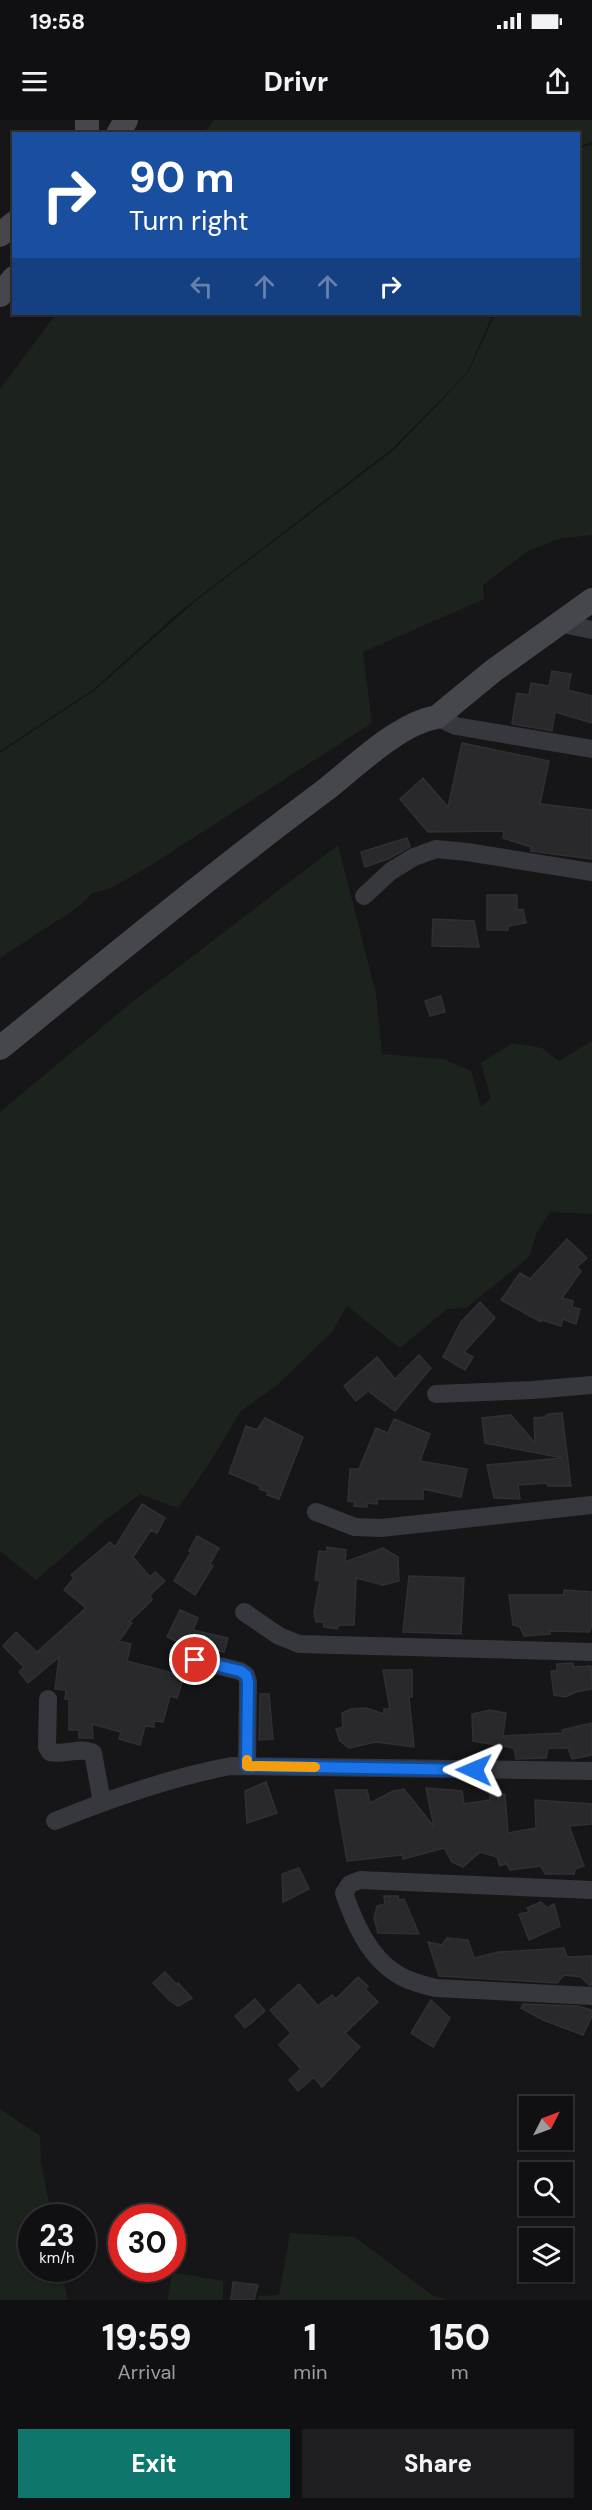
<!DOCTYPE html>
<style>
:root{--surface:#101012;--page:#1e1e20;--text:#f1f3f6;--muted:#9c9d9f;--line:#303032;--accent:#0f766e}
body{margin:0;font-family:"DM Sans",sans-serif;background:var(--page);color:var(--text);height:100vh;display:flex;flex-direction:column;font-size:22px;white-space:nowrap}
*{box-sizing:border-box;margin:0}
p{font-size:20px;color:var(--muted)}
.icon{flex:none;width:33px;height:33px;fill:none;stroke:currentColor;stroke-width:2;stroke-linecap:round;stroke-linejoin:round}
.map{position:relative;height:2180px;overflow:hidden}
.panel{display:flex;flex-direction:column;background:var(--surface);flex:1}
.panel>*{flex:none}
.top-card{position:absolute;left:12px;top:12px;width:568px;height:183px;border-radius:0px;box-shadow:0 2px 4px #0004,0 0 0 2px var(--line);background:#1a4fa0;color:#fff;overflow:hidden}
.needle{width:39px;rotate:48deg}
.fabs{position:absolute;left:519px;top:1976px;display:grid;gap:12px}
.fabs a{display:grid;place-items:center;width:54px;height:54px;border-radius:0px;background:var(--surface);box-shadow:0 2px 4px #0004,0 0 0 2px var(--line);font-size:30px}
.speed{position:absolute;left:18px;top:2084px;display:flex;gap:12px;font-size:30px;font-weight:700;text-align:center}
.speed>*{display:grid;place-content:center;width:78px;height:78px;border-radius:50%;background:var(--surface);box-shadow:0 2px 4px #0004,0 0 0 2px var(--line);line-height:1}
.speed small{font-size:15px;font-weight:400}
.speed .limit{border:9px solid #d22;background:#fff;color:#111}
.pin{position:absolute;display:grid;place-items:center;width:51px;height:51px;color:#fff;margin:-26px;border:3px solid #fff;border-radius:50%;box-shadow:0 2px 6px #0007}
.me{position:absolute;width:66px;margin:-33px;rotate:271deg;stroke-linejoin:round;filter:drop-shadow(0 0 4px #0008)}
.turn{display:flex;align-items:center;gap:21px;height:126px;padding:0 18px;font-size:27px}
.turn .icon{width:78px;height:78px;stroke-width:2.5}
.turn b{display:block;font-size:42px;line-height:51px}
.lanes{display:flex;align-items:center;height:57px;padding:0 18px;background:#0003;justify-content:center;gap:30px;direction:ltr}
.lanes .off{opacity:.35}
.eta{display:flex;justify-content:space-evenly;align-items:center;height:102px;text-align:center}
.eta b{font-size:36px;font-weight:800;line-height:42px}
.cta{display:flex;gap:12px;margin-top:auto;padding:12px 18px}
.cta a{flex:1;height:69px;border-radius:0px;background:var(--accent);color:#fff;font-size:24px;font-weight:800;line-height:69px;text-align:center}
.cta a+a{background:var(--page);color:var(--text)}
.status{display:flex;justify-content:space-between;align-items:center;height:42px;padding:0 30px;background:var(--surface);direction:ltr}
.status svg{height:16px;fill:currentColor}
header{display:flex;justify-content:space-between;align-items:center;height:78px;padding:0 18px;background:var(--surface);font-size:27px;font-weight:800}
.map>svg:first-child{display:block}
</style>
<div class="status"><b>19:58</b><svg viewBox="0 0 49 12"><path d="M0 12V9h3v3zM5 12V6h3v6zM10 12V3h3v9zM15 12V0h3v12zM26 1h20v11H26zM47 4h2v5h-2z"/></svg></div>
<header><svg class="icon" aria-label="menu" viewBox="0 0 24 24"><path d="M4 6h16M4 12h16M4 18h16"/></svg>Drivr<svg class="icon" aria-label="share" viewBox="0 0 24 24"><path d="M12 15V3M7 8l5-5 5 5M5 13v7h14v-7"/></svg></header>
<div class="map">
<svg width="592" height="2180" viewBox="0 0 592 2180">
<rect width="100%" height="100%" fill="#161618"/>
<path fill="#1c231d" d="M 214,0 L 592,0 L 592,21 L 579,27 L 579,14 L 204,13 Z
M 592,24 L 592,415 L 558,419 L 528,431 L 483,465 L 484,479 L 363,532 L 372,603 L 148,747 L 109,769 L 92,773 L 81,785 L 0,838 L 0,633 L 95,570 L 197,480 L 394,330 L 468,253 L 495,194 L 579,194 L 579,29 Z
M 56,194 L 493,194 L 467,253 L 393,328 L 179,492 L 94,569 L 0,631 L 0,269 Z
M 338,725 L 376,874 L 382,934 L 444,939 L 471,951 L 481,986 L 491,979 L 481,943 L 513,923 L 542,928 L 559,941 L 592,921 L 592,1094 L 550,1092 L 536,1114 L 529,1137 L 466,1188 L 447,1189 L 400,1228 L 347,1186 L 332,1212 L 277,1265 L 241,1291 L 208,1345 L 178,1388 L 140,1374 L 103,1402 L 36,1460 L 0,1431 L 0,992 L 130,884 Z
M 0,1989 L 40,2016 L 41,2043 L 52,2097 L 32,2097 L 32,2148 L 61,2148 L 68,2180 L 0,2180 Z
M 290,2113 L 355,2117 L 433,2176 L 449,2180 L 258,2180 L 259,2176 L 279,2175 Z
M 172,2152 L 223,2161 L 223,2180 L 168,2180 Z"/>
<path fill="#29292c" stroke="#303034" stroke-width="1.5" d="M 552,551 L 571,554 L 568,570 L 592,576 L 592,603 L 555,592 L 552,611 L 512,604 L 517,573 L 529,575 L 531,563 L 549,566 Z
M 462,623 L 549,641 L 540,684 L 592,690 L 592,739 L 531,731 L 531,727 L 503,718 L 504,711 L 428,712 L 400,679 L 423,658 L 448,687 Z
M 407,718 L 410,727 L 388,739 L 365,747 L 361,732 Z
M 487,775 L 517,775 L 517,790 L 523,789 L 526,803 L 508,806 L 508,810 L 487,810 Z
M 433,799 L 474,801 L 479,827 L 432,826 Z
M 441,876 L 445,892 L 430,896 L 425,881 Z
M 567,1119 L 587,1138 L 577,1147 L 581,1151 L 562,1178 L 573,1181 L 572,1187 L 580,1189 L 576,1204 L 563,1199 L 561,1206 L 542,1200 L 541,1202 L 501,1180 L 520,1153 L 530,1159 Z
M 480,1182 L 495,1198 L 464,1232 L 473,1237 L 465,1250 L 443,1237 L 461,1202 Z
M 419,1235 L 431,1248 L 395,1291 L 368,1271 L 356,1281 L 344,1266 L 377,1237 L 395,1259 Z
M 562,1293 L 571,1366 L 548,1366 L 547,1363 L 518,1365 L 520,1379 L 494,1378 L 487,1345 L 563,1338 L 485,1323 L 482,1298 L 511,1295 L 535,1323 L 534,1298 L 544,1297 L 549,1294 Z
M 265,1298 L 303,1317 L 279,1379 L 267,1375 L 268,1372 L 259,1369 L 260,1366 L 229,1353 L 246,1306 L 257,1310 Z
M 394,1299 L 430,1314 L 420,1341 L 467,1349 L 461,1377 L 423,1369 L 423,1379 L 377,1379 L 377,1384 L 367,1383 L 367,1387 L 354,1386 L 355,1382 L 348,1381 L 350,1349 L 359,1349 L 376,1308 L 388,1313 Z
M 142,1384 L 165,1398 L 157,1413 L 151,1410 L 133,1437 L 150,1457 L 155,1452 L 165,1461 L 150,1475 L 152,1480 L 129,1502 L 132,1503 L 119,1521 L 131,1524 L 127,1541 L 184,1556 L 177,1578 L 170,1576 L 163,1602 L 154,1601 L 154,1607 L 145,1606 L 140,1625 L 119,1619 L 121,1612 L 92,1604 L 93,1618 L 79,1618 L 79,1610 L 69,1610 L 69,1579 L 65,1579 L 66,1570 L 55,1569 L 59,1537 L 28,1563 L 19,1552 L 24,1547 L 3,1526 L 16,1512 L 37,1532 L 86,1488 L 64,1470 L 74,1458 L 71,1455 L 110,1422 L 115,1427 Z
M 197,1416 L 219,1428 L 210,1444 L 213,1446 L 195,1475 L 174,1461 L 191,1432 L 189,1431 Z
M 327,1427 L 346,1430 L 345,1442 L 383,1428 L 398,1437 L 399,1461 L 383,1465 L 356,1458 L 354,1505 L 339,1505 L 337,1509 L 324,1507 L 323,1502 L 316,1502 L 314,1492 L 320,1461 L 315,1460 L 319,1431 L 327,1432 Z
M 409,1456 L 464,1458 L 461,1514 L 403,1512 Z
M 564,1470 L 592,1472 L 592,1505 L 589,1512 L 550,1511 L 550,1514 L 524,1516 L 520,1507 L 513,1505 L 509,1475 L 564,1475 Z
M 180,1490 L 198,1498 L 193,1510 L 228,1518 L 224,1532 L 186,1523 L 185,1525 L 167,1517 Z
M 573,1543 L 573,1547 L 591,1546 L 592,1569 L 576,1572 L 565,1577 L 554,1575 L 551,1551 L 557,1551 L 557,1544 Z
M 383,1550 L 412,1550 L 412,1577 L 409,1577 L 414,1627 L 376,1622 L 349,1628 L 340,1621 L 336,1609 L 343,1607 L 342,1593 L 351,1589 L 366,1588 L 384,1594 L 384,1589 L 390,1589 Z
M 260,1574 L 269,1574 L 273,1619 L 259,1620 Z
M 490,1590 L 506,1593 L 503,1616 L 563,1613 L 562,1610 L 592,1603 L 592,1635 L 572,1639 L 568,1628 L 548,1628 L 546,1638 L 516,1639 L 514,1628 L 473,1621 L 472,1594 Z
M 266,1662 L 277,1693 L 247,1703 L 245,1671 Z
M 426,1668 L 462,1671 L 464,1684 L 490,1680 L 490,1673 L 505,1674 L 508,1713 L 536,1708 L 535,1680 L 592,1684 L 592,1704 L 569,1706 L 584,1746 L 575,1749 L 574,1754 L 545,1754 L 541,1746 L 510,1750 L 506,1743 L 500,1746 L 497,1737 L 480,1732 L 463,1747 L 452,1742 L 444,1728 L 403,1739 L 402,1735 L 347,1741 L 335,1670 L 367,1670 L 370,1683 L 393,1671 L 404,1669 L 434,1707 Z
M 299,1748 L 309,1769 L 283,1782 L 282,1754 Z
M 384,1776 L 398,1776 L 399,1780 L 404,1779 L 419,1814 L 378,1813 L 374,1798 L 377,1786 L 385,1784 Z
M 541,1782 L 547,1788 L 554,1784 L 560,1806 L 529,1820 L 519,1794 L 529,1792 L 527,1788 Z
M 447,1818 L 468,1820 L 474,1838 L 499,1832 L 564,1828 L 567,1837 L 592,1836 L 592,1865 L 589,1865 L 581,1857 L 564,1855 L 557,1863 L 439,1856 L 428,1822 L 442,1825 Z
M 165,1852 L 176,1864 L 178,1863 L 192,1878 L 178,1886 L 169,1880 L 153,1863 Z
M 358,1857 L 368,1866 L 365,1869 L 378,1882 L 345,1913 L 360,1927 L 322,1967 L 314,1957 L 298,1971 L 289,1960 L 301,1949 L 279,1925 L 291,1913 L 270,1890 L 299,1864 L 318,1886 L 332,1875 L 336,1879 Z
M 255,1879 L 265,1891 L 245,1908 L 235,1896 Z
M 431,1880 L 450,1898 L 433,1927 L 411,1913 Z
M 523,1884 L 577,1886 L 592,1890 L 592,1896 L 583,1915 L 543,1900 L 521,1888 Z
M 233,2162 L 258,2165 L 254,2180 L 231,2180 Z"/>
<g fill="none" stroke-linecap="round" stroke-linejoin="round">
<path stroke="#37383d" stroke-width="18" d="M 558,503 L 592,510
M 437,597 L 456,606 L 592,629
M 364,776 L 391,751 L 414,737 L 436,729 L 467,732 L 592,752
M 436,1274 L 533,1270 L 592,1265
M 316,1392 L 355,1407 L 381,1408 L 592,1385
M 244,1492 L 279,1516 L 299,1524 L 592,1532
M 195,1540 L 240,1551 L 246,1555 L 248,1562 L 247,1646
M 48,1579 L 47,1627 L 50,1632 C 64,1636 80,1626 93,1633 L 102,1682
M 55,1701 C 112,1678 171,1657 231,1646 L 592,1651
M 592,1770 L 360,1760 L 350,1764 L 344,1773 C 354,1802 369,1837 397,1854 C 408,1861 423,1865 436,1868 L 592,1876"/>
<path stroke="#45474d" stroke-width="24" d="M 87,14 L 87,0
M 118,14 L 126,0
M 0,115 L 14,103
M 0,175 L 14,158
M 0,928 C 107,841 214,753 324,671 C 355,647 399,603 437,597 L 493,551 L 592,480"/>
</g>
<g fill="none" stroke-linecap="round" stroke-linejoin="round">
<defs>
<path id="route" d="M 195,1540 L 240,1551 L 246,1555 L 248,1562 L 247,1646 L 474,1650"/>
</defs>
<use href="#route" stroke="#114b97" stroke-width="15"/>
<use href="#route" stroke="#1a73e8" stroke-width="10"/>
<path stroke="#f59e0b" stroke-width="10" d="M 247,1640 L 247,1646 L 315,1647"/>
</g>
</svg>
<div class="fabs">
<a><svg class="needle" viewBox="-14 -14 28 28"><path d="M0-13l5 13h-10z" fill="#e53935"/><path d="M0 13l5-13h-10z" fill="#9c9d9f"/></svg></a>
<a><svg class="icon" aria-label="search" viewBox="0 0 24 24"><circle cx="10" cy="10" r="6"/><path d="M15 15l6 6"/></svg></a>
<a><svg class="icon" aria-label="layers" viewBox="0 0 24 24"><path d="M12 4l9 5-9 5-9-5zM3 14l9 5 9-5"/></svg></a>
</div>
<div class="speed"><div>23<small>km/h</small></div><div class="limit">30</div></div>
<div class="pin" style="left:195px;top:1540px;background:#d93025"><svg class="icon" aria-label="arrive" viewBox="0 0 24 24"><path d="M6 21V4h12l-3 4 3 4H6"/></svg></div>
<svg class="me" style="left:474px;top:1650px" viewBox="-20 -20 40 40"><path d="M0-17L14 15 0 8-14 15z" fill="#1a73e8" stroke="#fff" stroke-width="4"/></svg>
<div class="top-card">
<div class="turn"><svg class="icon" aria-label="right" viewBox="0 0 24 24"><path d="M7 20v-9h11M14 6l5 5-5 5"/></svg><div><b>90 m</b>Turn right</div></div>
<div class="lanes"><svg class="icon off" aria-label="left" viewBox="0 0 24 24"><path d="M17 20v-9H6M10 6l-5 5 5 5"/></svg><svg class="icon off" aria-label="ahead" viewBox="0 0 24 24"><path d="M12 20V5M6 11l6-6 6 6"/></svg><svg class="icon off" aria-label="ahead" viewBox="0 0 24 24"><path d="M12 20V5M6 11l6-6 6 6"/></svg><svg class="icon" aria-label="right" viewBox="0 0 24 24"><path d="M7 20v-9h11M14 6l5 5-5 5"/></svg></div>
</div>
</div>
<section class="panel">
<div class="eta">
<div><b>19:59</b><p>Arrival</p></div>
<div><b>1</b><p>min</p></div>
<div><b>150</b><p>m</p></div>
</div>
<div class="cta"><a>Exit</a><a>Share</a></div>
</section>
